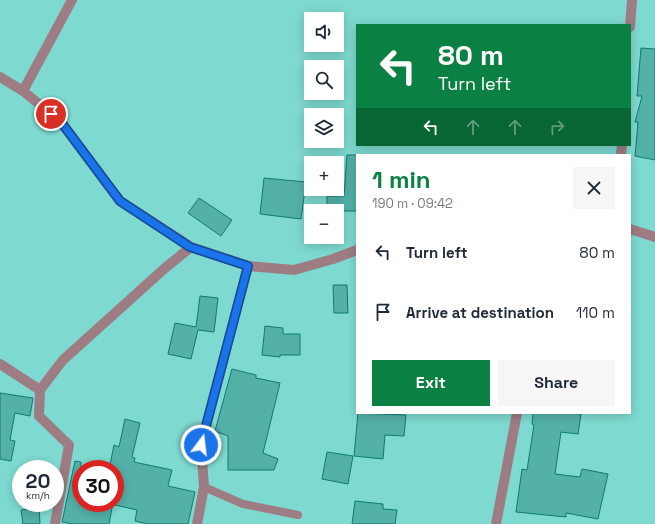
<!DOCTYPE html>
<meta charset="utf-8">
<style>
:root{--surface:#fff;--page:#f6f6f7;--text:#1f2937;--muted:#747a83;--accent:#0b8043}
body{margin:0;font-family:"Space Grotesk",sans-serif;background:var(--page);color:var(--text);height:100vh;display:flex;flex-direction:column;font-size:15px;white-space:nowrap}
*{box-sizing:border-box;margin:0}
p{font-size:13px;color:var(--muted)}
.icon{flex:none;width:22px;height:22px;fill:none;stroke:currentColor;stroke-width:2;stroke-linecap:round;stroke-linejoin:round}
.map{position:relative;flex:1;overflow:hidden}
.side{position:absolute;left:356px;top:154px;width:275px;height:260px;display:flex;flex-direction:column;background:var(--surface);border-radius:0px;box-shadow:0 2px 10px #0003}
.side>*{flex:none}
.top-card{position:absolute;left:356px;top:24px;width:275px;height:122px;border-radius:0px;box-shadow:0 2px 10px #0003;background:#0b8043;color:#fff;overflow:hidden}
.buttons{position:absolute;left:304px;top:12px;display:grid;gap:8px}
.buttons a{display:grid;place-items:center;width:40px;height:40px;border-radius:0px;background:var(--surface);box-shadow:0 2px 10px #0003;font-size:20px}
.speed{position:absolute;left:12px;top:460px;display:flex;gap:8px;font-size:20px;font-weight:700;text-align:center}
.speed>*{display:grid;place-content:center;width:52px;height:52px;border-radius:50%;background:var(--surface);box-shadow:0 2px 10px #0003;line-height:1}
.speed small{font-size:10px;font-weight:400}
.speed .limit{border:6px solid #d22;background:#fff;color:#111}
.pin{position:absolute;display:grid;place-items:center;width:34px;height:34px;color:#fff;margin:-17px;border:2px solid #fff;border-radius:50%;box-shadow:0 1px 4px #0007}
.me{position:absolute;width:44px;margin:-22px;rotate:15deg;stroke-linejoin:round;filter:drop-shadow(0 0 3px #0008)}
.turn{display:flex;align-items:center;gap:14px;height:84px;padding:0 16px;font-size:18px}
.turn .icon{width:52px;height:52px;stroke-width:2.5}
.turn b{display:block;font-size:28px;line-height:34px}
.lanes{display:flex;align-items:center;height:38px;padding:0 16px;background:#0003;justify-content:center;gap:20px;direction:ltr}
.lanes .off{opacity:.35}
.round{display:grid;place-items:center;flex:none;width:42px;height:42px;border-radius:0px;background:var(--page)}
.overview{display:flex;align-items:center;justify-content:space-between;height:68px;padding:0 16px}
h1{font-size:24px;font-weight:700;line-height:30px;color:var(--accent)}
.cta{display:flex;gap:8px;margin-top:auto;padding:8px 16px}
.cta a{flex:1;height:46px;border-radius:0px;background:var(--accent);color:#fff;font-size:16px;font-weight:700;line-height:46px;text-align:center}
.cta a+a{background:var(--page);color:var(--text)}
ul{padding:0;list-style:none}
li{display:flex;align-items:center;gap:12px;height:60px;padding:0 16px}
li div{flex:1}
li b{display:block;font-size:15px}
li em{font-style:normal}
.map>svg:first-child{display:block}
</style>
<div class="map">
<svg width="655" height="524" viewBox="0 0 655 524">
<rect width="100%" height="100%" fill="#7edad0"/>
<path fill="#54b1a8" stroke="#0d7b73" d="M 641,48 L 655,49 L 655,160 L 635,156 L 638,122 L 635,122 L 642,96 L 637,96 Z
M 347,155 L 357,155 L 357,211 L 327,211 L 327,196 L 344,196 Z
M 264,178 L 306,182 L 301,219 L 260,214 Z
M 199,198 L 232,220 L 221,236 L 188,213 Z
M 333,285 L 347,285 L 348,313 L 334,313 Z
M 200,296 L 218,298 L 214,332 L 198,330 L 191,359 L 168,354 L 175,323 L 196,327 Z
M 265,326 L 283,328 L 283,334 L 300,334 L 300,355 L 280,355 L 280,357 L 262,355 Z
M 232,369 L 256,375 L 256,378 L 280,383 L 263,453 L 278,459 L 274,470 L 228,470 L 228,436 L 215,431 Z
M 0,393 L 33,398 L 30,416 L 15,413 L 10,440 L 15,441 L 11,461 L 0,459 Z
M 358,413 L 406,415 L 404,436 L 385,435 L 383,459 L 354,456 Z
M 533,413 L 571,413 L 581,414 L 578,434 L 561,432 L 555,474 L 580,477 L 582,469 L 608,474 L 598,519 L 566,513 L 566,517 L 516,512 L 522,469 L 527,470 L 534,425 L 532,424 Z
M 125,419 L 140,423 L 132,457 L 135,458 L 134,462 L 172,470 L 168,486 L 195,492 L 188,524 L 148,524 L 135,521 L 137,510 L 115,505 L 115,469 L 109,469 L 114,445 L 119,447 Z
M 327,452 L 353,456 L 348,484 L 322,479 Z
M 75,461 L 81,462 L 81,503 L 113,503 L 109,524 L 72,524 L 62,522 Z
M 355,501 L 383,504 L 383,509 L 397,510 L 395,524 L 352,524 Z
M 39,508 L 40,524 L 23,524 L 21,510 Z"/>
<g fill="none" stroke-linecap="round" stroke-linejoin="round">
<path stroke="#9d7d83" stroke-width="8" d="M 204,487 L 243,504 L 298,515"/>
<path stroke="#9d7d83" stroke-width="10" d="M 630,27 L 632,0
M 0,77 L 23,91 L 61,122 L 120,201 L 191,247 L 248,266 L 294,270 L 333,259 L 357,250
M 23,91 L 72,0
M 621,155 L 622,145
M 630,229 L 655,237
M 0,364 L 40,390
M 55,524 L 69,445 L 39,416 L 40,390 L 63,360 L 165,268 L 191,247
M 197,524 L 204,487 L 201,445 L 248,266
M 496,524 L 517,413"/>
</g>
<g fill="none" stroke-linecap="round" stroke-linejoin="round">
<defs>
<path id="route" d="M 51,114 L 61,122 L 120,201 L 190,247 L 248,266 L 201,445"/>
</defs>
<use href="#route" stroke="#114b97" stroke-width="10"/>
<use href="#route" stroke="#1a73e8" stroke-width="7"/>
</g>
</svg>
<div class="buttons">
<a><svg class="icon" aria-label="sound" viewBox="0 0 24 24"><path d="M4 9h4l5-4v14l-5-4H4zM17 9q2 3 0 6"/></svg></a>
<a><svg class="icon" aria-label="search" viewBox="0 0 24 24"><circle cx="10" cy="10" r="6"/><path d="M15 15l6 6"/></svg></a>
<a><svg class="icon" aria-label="layers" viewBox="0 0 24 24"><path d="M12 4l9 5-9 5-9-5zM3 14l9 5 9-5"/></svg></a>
<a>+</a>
<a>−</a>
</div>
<div class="speed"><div>20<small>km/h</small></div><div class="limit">30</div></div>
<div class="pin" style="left:51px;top:114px;background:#d93025"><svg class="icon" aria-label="arrive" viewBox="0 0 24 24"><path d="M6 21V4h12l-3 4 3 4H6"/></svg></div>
<svg class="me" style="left:201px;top:445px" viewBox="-20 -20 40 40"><circle r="17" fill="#1a73e8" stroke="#fff" stroke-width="3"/><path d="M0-11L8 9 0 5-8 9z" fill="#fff"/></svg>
<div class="top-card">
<div class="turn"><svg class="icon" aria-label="left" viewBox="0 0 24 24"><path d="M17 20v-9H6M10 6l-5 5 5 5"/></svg><div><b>80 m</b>Turn left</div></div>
<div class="lanes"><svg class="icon" aria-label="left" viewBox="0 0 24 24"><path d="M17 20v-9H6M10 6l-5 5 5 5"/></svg><svg class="icon off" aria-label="ahead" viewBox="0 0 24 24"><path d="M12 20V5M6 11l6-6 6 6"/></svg><svg class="icon off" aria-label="ahead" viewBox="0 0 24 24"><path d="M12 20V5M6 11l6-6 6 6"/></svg><svg class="icon off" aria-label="right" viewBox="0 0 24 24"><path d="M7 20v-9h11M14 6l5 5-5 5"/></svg></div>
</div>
<section class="side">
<div class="overview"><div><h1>1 min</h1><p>190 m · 09:42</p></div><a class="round"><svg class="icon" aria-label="close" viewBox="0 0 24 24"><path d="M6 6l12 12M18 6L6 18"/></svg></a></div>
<ul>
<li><svg class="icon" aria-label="left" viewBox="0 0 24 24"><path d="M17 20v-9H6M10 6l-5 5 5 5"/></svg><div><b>Turn left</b></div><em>80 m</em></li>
<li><svg class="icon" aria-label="arrive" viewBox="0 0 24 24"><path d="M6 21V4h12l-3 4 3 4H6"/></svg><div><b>Arrive at destination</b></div><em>110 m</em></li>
</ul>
<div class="cta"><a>Exit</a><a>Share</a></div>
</section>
</div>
